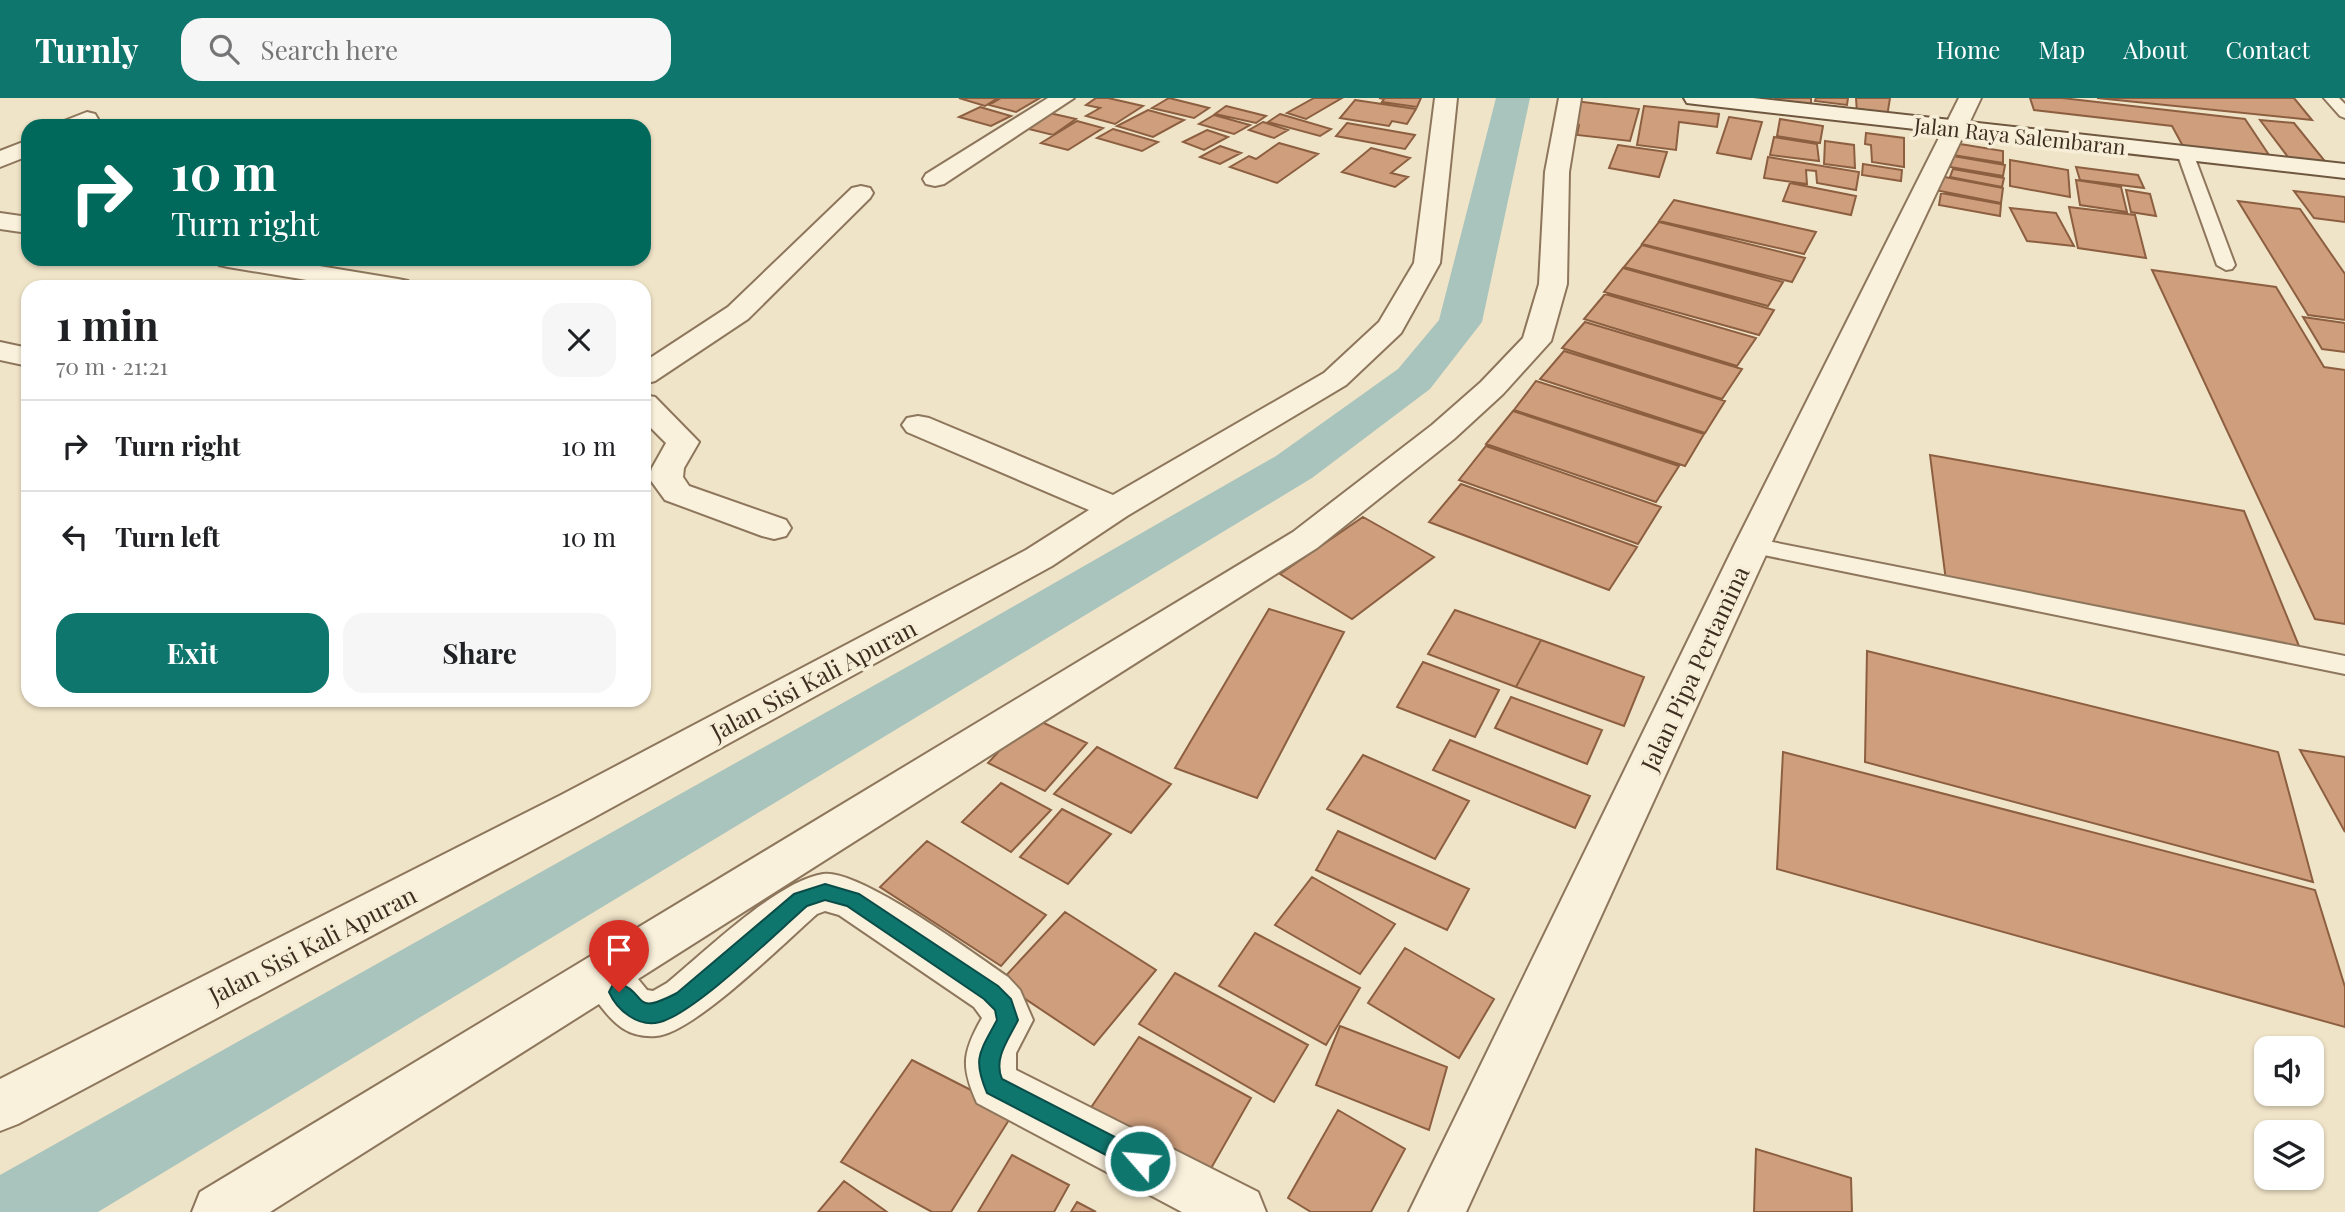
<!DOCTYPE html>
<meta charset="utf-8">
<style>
:root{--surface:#fff;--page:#f6f6f6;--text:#202124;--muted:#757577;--line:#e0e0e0;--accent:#0f766e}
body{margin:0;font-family:"Playfair Display",serif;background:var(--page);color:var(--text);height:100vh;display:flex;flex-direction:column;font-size:26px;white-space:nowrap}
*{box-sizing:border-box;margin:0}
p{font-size:23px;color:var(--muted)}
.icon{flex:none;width:38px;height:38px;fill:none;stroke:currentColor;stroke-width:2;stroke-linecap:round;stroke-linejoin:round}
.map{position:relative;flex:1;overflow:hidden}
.side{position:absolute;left:21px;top:182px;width:630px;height:427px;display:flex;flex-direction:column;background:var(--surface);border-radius:21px;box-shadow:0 2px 5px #0004}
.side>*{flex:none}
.hud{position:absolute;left:21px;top:21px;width:630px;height:147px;border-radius:21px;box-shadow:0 2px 5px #0004;background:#00695c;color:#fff;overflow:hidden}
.tools{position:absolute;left:2254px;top:938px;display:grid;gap:14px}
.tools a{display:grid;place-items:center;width:70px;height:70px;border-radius:14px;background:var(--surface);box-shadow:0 2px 5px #0004;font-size:35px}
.pin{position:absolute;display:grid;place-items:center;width:60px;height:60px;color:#fff;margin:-72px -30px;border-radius:50% 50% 50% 0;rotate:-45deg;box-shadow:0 0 7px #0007}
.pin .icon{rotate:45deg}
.me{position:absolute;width:77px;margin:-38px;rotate:297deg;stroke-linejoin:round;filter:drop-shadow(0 0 5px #0008)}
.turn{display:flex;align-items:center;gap:24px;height:147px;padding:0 35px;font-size:32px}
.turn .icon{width:91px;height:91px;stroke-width:2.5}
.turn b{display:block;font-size:49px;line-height:60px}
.round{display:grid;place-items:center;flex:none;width:74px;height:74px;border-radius:21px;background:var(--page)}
.summary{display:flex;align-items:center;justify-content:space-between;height:119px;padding:0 35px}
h1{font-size:42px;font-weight:700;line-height:52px}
.button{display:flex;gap:14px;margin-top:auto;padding:14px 35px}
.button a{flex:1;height:80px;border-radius:21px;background:var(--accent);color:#fff;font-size:28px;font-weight:700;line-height:80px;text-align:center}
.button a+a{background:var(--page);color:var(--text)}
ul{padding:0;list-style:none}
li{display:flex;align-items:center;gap:21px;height:91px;padding:0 35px;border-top:2px solid var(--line)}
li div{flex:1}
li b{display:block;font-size:26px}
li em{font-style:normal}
header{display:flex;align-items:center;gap:42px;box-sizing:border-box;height:98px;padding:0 35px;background:var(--accent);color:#fff}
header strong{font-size:33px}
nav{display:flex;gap:38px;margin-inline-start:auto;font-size:24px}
.search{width:490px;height:63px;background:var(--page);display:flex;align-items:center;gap:18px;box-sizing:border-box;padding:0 24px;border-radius:21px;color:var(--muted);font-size:26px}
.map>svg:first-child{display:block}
</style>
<header>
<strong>Turnly</strong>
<div class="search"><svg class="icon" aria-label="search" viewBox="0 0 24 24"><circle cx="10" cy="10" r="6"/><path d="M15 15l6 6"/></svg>Search here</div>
<nav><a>Home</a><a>Map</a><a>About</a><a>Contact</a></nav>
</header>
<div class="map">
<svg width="2345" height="1114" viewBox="0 0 2345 1114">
<rect width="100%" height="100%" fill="#f0e4c8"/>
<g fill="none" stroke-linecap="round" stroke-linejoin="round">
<path fill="#a9c4bc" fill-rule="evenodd" d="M 1496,0 L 1530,0 L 1482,224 L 1430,291 L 1312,380 L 98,1114 L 0,1114 L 0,1077 L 939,551 L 1276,358 L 1398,271 L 1439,222 Z"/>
</g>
<path fill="#cf9f7d" stroke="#8d5f41" stroke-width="2" d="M 959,0 L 998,0 L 985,8 Z
M 1001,0 L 1040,0 L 1016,14 L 989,7 Z
M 1096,0 L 1108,0 L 1143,8 L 1115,26 L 1086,18 L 1100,10 L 1086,7 Z
M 1169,0 L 1209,10 L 1194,20 L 1152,10 Z
M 1314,0 L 1342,0 L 1306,21 L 1287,15 Z
M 1379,0 L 1421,0 L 1417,9 L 1382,4 L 1384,1 Z
M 1775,0 L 1811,0 L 1811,9 L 1775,5 Z
M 1816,0 L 1848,0 L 1847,7 L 1815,3 Z
M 1856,0 L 1890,0 L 1887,19 L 1857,15 Z
M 2030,0 L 2062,0 L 2245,21 L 2271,60 L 2184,50 L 2172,28 L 2034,12 Z
M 2097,0 L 2294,0 L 2312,22 Z
M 1355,2 L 1416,11 L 1407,26 L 1392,23 L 1389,28 L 1340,20 Z
M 1575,3 L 1639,11 L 1630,43 L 1577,37 L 1579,27 L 1569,25 Z
M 1226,8 L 1266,18 L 1256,25 L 1215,16 Z
M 1644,8 L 1719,16 L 1717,29 L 1679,24 L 1676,52 L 1637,47 Z
M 980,9 L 1011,18 L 991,28 L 959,19 Z
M 1148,12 L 1184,22 L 1153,39 L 1117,28 Z
M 1045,14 L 1076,21 L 1053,37 L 1021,29 Z
M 1280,16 L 1331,31 L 1320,38 L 1268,24 Z
M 1214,17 L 1250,27 L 1234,36 L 1199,26 Z
M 1729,19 L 1762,24 L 1751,61 L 1717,55 Z
M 1780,21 L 1823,28 L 1820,45 L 1777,38 Z
M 2260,22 L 2294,25 L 2328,67 L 2291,63 Z
M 1077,23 L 1103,30 L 1068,52 L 1041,45 Z
M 1263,24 L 1288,32 L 1274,40 L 1249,32 Z
M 1347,25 L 1415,37 L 1405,51 L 1336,38 Z
M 1113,31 L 1158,44 L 1142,53 L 1097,40 Z
M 1207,32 L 1228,39 L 1204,52 L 1183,44 Z
M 1866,35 L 1904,40 L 1904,69 L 1872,64 L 1871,47 L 1865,46 Z
M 1774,39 L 1817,46 L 1819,63 L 1770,57 Z
M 1825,43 L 1854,47 L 1855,70 L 1824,66 Z
M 1279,45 L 1318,56 L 1277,85 L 1230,69 L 1249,58 L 1256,61 Z
M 1954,45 L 2003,53 L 2003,65 L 1953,57 Z
M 1618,47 L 1667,54 L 1659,79 L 1609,70 Z
M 1220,48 L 1241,55 L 1220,66 L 1200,59 Z
M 1371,50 L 1410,60 L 1391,75 L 1408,79 L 1395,89 L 1342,74 Z
M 1953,58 L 2005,67 L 2003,78 L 1950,69 Z
M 1768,59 L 1859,74 L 1856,92 L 1817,85 L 1816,73 L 1806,72 L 1807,86 L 1764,80 Z
M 2010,62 L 2068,72 L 2070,99 L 2010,88 Z
M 1863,66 L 1902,72 L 1901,83 L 1862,77 Z
M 2076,69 L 2138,77 L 2144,90 L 2080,82 Z
M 1953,71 L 2004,80 L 2002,89 L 1950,79 Z
M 1934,77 L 2003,90 L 2001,105 L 1930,91 Z
M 2076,82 L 2121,89 L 2127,114 L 2080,107 Z
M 1790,85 L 1856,98 L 1851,117 L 1783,103 Z
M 2126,92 L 2150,96 L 2156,118 L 2131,114 Z
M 2294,93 L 2345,99 L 2345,124 L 2314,120 Z
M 1941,95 L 2001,106 L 2000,118 L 1939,107 Z
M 1674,102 L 1816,134 L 1804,156 L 1659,123 Z
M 2238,103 L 2300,111 L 2345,176 L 2345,222 L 2308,217 Z
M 2069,109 L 2135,117 L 2146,160 L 2078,150 Z
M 2010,110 L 2056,115 L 2074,148 L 2027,143 Z
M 1659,124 L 1805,160 L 1792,184 L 1642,146 Z
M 1642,147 L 1783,184 L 1768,208 L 1624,169 Z
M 1623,170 L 1774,212 L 1759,237 L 1604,194 Z
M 2152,172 L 2276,189 L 2324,269 L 2345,272 L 2345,526 L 2315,521 Z
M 1605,196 L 1756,240 L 1737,268 L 1584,221 Z
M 2303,219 L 2345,225 L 2345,254 L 2322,251 Z
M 1585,224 L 1742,271 L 1722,301 L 1562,250 Z
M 1564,253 L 1725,303 L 1705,335 L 1540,281 Z
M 1536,283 L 1704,336 L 1685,368 L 1514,312 Z
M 1513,313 L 1679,368 L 1656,404 L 1486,346 Z
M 1486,348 L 1661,409 L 1638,446 L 1459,382 Z
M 1930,357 L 2244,413 L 2301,553 L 1946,483 Z
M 1461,386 L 1637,449 L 1609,492 L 1429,424 Z
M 1363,419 L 1434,459 L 1352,521 L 1280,476 Z
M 1269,511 L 1344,534 L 1257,700 L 1175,670 Z
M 1455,512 L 1541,542 L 1516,589 L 1428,556 Z
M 1541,542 L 1644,579 L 1624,628 L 1516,589 Z
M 1867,553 L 2278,654 L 2313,784 L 1865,664 Z
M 1423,564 L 1499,592 L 1475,639 L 1397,609 Z
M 1511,599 L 1602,632 L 1587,666 L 1495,630 Z
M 1031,619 L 1087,645 L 1045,693 L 988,665 Z
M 1450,642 L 1590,698 L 1575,730 L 1433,672 Z
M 1097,649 L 1171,686 L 1131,735 L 1054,696 Z
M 2300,652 L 2345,659 L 2345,734 Z
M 1783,654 L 2315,792 L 2345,889 L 2345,929 L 1777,771 Z
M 1363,657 L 1469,703 L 1435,761 L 1327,711 Z
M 1001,685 L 1051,712 L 1011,754 L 962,724 Z
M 1062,711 L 1111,736 L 1068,786 L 1020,759 Z
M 1338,733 L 1469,791 L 1447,832 L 1316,772 Z
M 927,743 L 1046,817 L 1001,868 L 880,789 Z
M 1312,779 L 1395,826 L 1360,876 L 1275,827 Z
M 1065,814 L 1156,872 L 1094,947 L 1000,884 Z
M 1255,835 L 1360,890 L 1326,947 L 1219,888 Z
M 1405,850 L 1494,901 L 1459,960 L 1368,905 Z
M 1175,875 L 1308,947 L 1274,1004 L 1139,926 Z
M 1340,928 L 1447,969 L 1429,1032 L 1316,987 Z
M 1139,939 L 1251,1000 L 1205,1081 L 1088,1014 Z
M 912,962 L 1014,1014 L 951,1114 L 932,1114 L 841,1064 Z
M 1338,1012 L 1405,1051 L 1371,1114 L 1311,1114 L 1288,1100 Z
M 1756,1051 L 1851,1080 L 1852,1114 L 1754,1114 Z
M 1012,1057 L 1069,1087 L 1054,1114 L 978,1114 Z
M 844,1083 L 887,1114 L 818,1114 Z
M 1077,1104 L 1096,1114 L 1071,1114 Z"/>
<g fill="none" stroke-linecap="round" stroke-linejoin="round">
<defs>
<path id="service" d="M 2324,0 L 2339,0 L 2345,6 L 2345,20 L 2340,18 Z
M 2185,50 L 2193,55 L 2235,167 L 2232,171 L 2226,172 L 2217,167 L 2177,55 Z
M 1752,440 L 2345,558 L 2345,576 L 1744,453 L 1740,448 L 1744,443 Z"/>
<path id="minor" d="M 1048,0 L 1074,0 L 944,86 L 935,88 L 926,86 L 923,81 L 926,76 Z
M 1435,0 L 1457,0 L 1440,165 L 1401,235 L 1346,287 L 1127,418 L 1052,468 L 591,721 L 18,1026 L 0,1033 L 0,981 L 561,697 L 1026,452 L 1089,412 L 907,334 L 902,327 L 907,320 L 918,318 L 929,320 L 1113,397 L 1324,275 L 1379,224 L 1414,165 Z
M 1559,0 L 1581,0 L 1569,74 L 1567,186 L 1551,243 L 1503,296 L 1454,341 L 1317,450 L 638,881 L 647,892 L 653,893 L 667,885 C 705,854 777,783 823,776 C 859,770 974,856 1008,879 L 1020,892 L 1033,922 L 1016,955 L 1016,972 L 1258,1094 L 1266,1114 L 1182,1114 L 977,1005 C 961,969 962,955 982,920 L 974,909 L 839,817 L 825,813 L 817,816 C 786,843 693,936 656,938 C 628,940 614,926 599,906 L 270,1114 L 192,1114 L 200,1094 L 1293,434 L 1432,327 L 1481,284 L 1523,240 L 1539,186 L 1545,74 Z
M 1959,0 L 1981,0 L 1770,448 L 1466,1114 L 1409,1114 L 1734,448 Z
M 87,14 L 95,16 L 98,21 L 95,26 L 61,28 L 64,23 Z
M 28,42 L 28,58 L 0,69 L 0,53 Z
M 861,88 L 870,90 L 873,95 L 870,100 L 748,221 L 655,283 L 644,286 L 644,264 L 728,209 L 852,90 Z
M 0,115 L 28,119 L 28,135 L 0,131 Z
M 215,161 L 277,161 L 398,181 L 408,183 L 412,189 L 349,189 L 228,169 L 219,167 Z
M 0,244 L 28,250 L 28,268 L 0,262 Z
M 644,297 L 655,299 L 699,344 L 684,370 L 683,379 L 689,388 L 786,422 L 791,430 L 786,438 L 774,441 L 762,438 L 665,402 L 649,380 L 652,370 L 666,345 L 644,323 Z"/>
<path id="secondary" d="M 1684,0 L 1753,0 L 2345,66 L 2345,80 L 1695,6 L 1687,5 Z"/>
</defs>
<use href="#service" stroke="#8d765c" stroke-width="4"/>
<use href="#minor" stroke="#8d765c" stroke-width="4"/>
<use href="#secondary" stroke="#6f573f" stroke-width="4"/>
<use href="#service" fill="#faf1dc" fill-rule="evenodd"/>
<use href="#minor" fill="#faf1dc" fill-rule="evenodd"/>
<use href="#secondary" fill="#faf1dc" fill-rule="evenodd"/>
</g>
<path fill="#0f766e" stroke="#0a4d48" stroke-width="2" d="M 825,786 L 859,796 L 998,888 L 1011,901 L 1018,922 C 1009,941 993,960 1002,981 L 1148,1056 L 1152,1063 L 1148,1071 L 1140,1074 L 1133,1071 L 987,995 C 972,960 980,954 997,922 L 995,912 L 984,901 L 847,808 L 825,802 L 807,808 C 776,835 695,915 660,924 C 638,930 617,912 609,894 L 612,888 L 619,885 C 649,896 631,919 677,895 L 794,796 Z"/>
<g text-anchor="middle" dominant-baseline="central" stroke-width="7" stroke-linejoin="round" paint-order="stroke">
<g font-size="21" fill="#3d2e20" stroke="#f7eed8">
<text transform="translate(2020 37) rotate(6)">Jalan Raya Salembaran</text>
</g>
<g font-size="24" fill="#3d2e20" stroke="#f7eed8">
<text transform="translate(1694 570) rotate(-65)">Jalan Pipa Pertamina</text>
<text transform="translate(813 581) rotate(-28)">Jalan Sisi Kali Apuran</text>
<text transform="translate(312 846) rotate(-27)">Jalan Sisi Kali Apuran</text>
</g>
</g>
</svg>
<div class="tools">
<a><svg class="icon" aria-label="sound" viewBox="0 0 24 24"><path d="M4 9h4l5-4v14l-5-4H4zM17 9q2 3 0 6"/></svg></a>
<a><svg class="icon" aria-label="layers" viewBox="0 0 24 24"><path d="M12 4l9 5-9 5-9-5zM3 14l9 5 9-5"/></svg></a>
</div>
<div class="pin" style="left:619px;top:894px;background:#d93025"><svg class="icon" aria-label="arrive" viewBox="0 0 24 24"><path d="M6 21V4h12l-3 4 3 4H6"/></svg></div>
<svg class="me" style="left:1140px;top:1063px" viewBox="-20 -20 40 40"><circle r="17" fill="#0f766e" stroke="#fff" stroke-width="3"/><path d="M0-11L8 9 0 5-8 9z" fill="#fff"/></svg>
<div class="hud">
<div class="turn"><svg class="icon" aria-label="right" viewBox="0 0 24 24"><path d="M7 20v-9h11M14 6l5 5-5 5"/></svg><div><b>10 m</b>Turn right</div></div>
</div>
<section class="side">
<div class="summary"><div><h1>1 min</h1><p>70 m · 21:21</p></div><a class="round"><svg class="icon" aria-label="close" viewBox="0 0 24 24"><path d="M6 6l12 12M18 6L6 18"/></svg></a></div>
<ul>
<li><svg class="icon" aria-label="right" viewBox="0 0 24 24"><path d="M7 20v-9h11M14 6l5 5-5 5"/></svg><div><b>Turn right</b></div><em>10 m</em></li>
<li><svg class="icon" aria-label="left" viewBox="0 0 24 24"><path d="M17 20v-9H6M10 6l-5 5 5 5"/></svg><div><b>Turn left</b></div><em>10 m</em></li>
</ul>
<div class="button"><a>Exit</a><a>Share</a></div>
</section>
</div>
